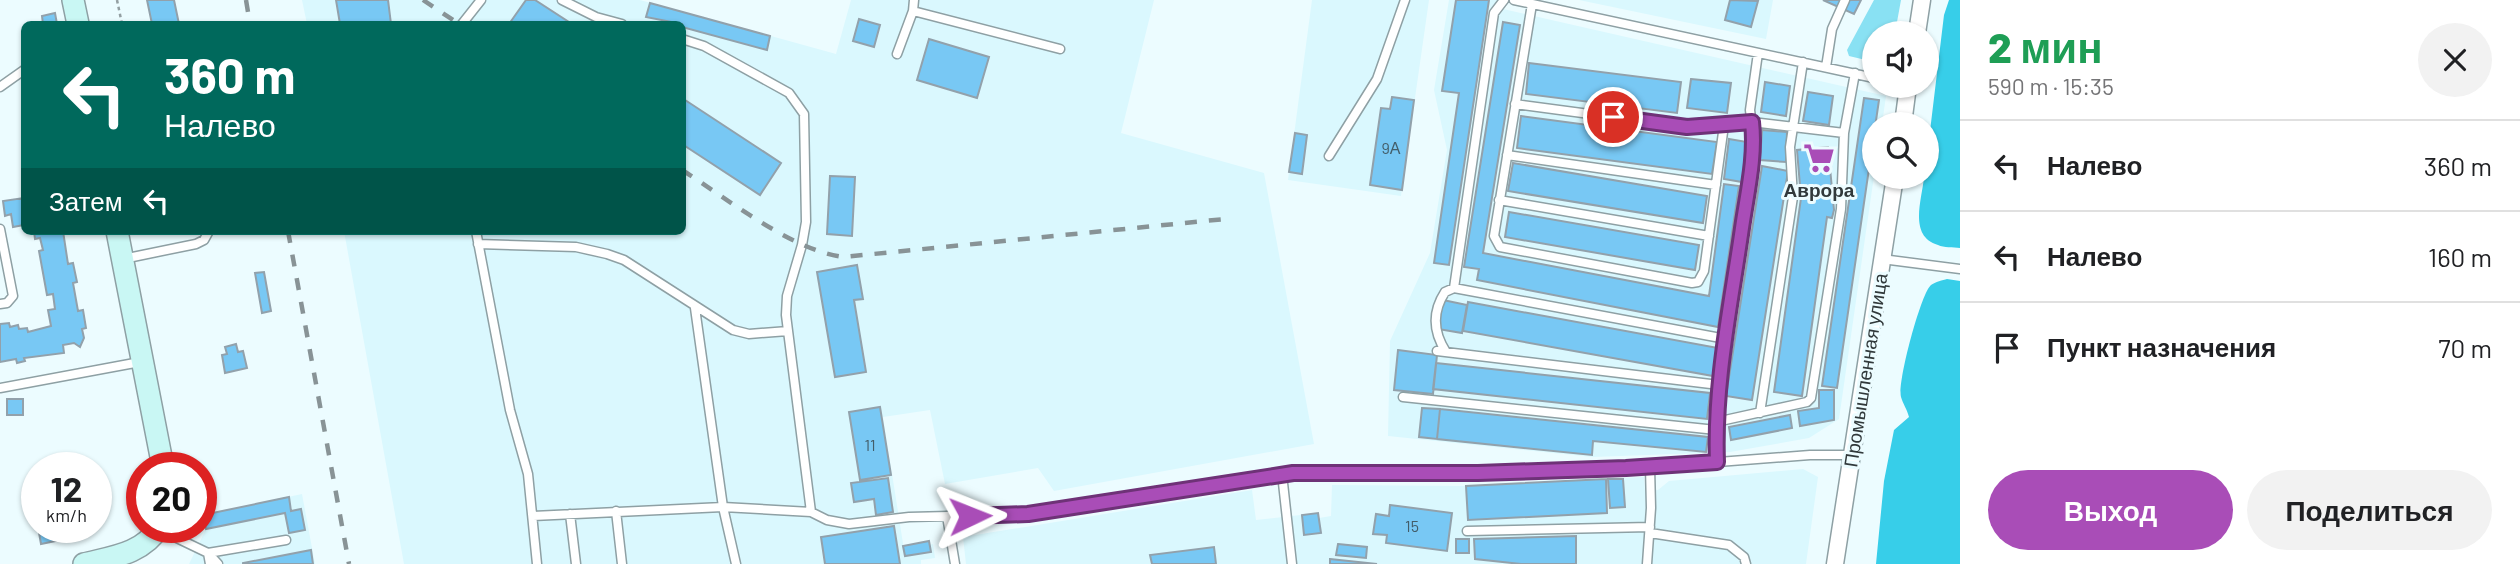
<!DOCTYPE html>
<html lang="ru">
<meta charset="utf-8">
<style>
:root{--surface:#fff;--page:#f2f2f2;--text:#202124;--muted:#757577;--line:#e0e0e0;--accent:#a94db7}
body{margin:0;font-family:Barlow,sans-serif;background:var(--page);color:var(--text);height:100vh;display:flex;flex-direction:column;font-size:26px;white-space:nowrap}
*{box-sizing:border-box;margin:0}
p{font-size:23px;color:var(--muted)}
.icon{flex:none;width:38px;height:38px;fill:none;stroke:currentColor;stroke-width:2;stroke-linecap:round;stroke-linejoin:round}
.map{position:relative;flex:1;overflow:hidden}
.panel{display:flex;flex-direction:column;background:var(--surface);width:560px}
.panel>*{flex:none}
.top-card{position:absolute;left:21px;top:21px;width:665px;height:214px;border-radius:10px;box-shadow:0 2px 5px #0004;background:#00695c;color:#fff;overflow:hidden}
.fabs{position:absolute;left:1862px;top:21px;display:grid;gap:14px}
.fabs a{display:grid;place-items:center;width:77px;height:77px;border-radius:50%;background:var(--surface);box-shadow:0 2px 5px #0004;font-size:35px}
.speed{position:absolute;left:21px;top:452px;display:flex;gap:14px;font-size:35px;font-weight:700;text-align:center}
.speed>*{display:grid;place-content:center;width:91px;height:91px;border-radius:50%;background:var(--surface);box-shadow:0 2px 5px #0004;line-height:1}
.speed small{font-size:18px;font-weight:400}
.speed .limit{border:10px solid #d22;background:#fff;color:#111}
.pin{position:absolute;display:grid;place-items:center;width:60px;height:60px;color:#fff;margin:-30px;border:4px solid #fff;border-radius:50%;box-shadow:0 2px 7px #0007}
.me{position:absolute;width:77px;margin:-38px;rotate:88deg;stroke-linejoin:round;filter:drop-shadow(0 0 5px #0008)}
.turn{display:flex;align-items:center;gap:24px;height:147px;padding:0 28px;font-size:32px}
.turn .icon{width:91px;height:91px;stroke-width:2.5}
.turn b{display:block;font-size:49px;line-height:60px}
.then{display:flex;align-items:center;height:66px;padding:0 28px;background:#0003;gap:14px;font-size:26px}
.round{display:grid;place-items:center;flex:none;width:74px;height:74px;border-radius:37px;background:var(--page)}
.head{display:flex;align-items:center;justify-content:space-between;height:119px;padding:0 28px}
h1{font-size:42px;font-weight:800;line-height:52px;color:#1e9e55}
.primary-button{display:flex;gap:14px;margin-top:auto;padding:14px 28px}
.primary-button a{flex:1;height:80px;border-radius:42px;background:var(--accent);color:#fff;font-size:28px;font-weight:800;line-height:80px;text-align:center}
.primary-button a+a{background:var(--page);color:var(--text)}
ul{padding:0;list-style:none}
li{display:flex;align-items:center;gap:21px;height:91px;padding:0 28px;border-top:2px solid var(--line)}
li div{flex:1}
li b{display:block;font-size:26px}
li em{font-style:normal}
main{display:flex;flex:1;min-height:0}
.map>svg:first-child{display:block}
</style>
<main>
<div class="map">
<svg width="1960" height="564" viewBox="0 0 1960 564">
<rect width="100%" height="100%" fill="#ecfcff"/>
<path fill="#daf8fe" d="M 302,0 L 640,0 L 836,54 L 851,0 L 1154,0 L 1121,133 L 1264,173 L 1314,444 L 1054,491 L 1038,468 L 945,484 L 930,410 L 883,417 L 905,556 L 930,552 L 929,545 L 933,544 L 935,558 L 921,560 L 921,564 L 404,564 L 344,231 L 682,231 L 682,24 L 307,24 Z
M 1312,0 L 1429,0 L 1401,196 L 1288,180 Z
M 1449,0 L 1497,0 L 1499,8 L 1886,96 L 1882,124 L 1874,124 L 1874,176 L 1839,419 L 1809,438 L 1730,452 L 1593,457 L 1388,436 L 1390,341 L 1430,253 L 1447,150 L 1434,90 Z
M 1579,0 L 1773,0 L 1766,39 Z
M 1803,469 L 1818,477 L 1806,564 L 966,564 L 963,537 L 1252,490 L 1256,520 L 1318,513 L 1319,518 L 1331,516 L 1332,485 L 1466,486 L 1644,477 L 1645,491 L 1658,490 L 1669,481 Z
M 302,494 L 315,564 L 189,564 L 206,529 L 203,515 Z"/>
<path fill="#89e1f3" d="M 1874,0 L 1901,0 L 1895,33 L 1874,33 L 1874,62 L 1849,56 L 1847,50 Z"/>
<path fill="#37cee9" d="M 1949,0 L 1960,0 L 1960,248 C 1953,247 1944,248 1938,245 C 1908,236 1922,200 1924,177 L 1927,177 L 1927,156 L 1944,15 Z
M 1947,279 L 1960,281 L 1960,564 L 1876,564 L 1884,481 L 1894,430 L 1909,417 C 1907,409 1903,404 1901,397 C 1897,383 1921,293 1931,285 C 1935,282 1943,280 1947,279 Z"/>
<path fill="#78c8f4" stroke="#92a1ab" stroke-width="2" d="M 147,0 L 174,0 L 179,24 L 152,24 Z
M 336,0 L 388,0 L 391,24 L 340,24 Z
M 526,0 L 535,0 L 572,24 L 509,24 Z
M 1456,0 L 1489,0 L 1449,265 L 1434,263 L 1459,93 L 1442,91 Z
M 1730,0 L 1758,1 L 1751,27 L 1725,20 Z
M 1823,0 L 1861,0 L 1854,14 Z
M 650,3 L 770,36 L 767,50 L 682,27 L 682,24 L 646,17 Z
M 55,13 L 57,24 L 43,24 L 42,16 Z
M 859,19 L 880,25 L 874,47 L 853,41 Z
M 1503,22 L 1520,25 L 1483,253 L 1709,296 L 1724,184 L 1739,186 L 1718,327 L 1477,280 L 1479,269 L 1464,267 Z
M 929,39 L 989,57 L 977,98 L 917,80 Z
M 1529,63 L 1681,82 L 1677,113 L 1526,94 Z
M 1691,79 L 1731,83 L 1727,113 L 1687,108 Z
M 1765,82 L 1790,86 L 1786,116 L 1761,112 Z
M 1808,92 L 1833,96 L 1829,125 L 1803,121 Z
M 1392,97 L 1414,100 L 1402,190 L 1370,185 L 1381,108 L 1390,109 Z
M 682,98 L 781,163 L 760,195 L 682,144 Z
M 1864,98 L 1879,100 L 1837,388 L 1822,386 Z
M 1521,116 L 1717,142 L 1712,174 L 1517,148 Z
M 1762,130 L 1787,132 L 1786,162 L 1760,160 Z
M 1295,133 L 1307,135 L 1302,174 L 1289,172 Z
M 1729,139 L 1747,142 L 1742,182 L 1724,179 Z
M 1828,147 L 1834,210 L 1832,218 L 1827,217 L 1802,396 L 1774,392 L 1801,198 L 1797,150 Z
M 1513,163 L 1707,196 L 1703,223 L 1508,191 Z
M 1762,166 L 1788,171 L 1752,400 L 1726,396 Z
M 830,176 L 855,177 L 852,236 L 827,234 Z
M 23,194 L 24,194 L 24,225 L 13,227 L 11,214 L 5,216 L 3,201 L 24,198 Z
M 1509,212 L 1699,245 L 1695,270 L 1505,237 Z
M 34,231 L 63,231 L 68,264 L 73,263 L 77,282 L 73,283 L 78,311 L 83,310 L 86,328 L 82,329 L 84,338 L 80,347 L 74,343 L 63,345 L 64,353 L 24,358 L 25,361 L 17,363 L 16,359 L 0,362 L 0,324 L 9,323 L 10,327 L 18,325 L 19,329 L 27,328 L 28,332 L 51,326 L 48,310 L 55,309 L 53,294 L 47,295 L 39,251 L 43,250 L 40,238 L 35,239 Z
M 857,265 L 863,299 L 854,300 L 866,372 L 835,377 L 817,272 Z
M 264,272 L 271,311 L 262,313 L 255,273 Z
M 1443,300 L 1467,305 L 1462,333 L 1438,329 Z
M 1468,302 L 1718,348 L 1713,376 L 1463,331 Z
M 236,344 L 238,352 L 243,351 L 247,368 L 225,373 L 222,355 L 227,354 L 225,347 Z
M 1398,350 L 1437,355 L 1433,394 L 1394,390 Z
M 1436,363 L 1710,393 L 1707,419 L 1433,389 Z
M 1819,390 L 1834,390 L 1834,420 L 1800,426 L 1798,411 L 1819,408 Z
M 7,399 L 23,399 L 23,415 L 7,415 Z
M 880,407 L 891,475 L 860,480 L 849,412 Z
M 1422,408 L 1440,409 L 1437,439 L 1419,437 Z
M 1440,409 L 1708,437 L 1706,452 L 1593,441 L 1592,455 L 1437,439 Z
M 1790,415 L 1792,428 L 1731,440 L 1729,427 Z
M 888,478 L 893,512 L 876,515 L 874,499 L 854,502 L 851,483 Z
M 1606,479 L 1607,513 L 1468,520 L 1466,486 Z
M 1608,479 L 1623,479 L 1625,507 L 1610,508 Z
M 289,497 L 291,511 L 301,509 L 305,530 L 289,533 L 285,513 L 206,529 L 203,515 Z
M 1390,505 L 1452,513 L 1447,551 L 1386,543 L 1387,535 L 1373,534 L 1376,514 L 1389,516 Z
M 1318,513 L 1321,533 L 1304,535 L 1302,515 Z
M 894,526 L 900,564 L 825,564 L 821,537 Z
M 38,527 L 67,527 L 70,538 L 41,544 Z
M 1576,536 L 1576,564 L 1521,564 L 1475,559 L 1474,539 Z
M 1456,539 L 1469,539 L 1469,553 L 1456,553 Z
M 929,541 L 931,552 L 905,556 L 903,546 Z
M 1338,544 L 1367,547 L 1366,558 L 1336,555 Z
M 1214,547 L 1216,564 L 1152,564 L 1150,555 Z
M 311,550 L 313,564 L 243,564 L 243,563 Z
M 1330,559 L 1377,564 L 1330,564 Z"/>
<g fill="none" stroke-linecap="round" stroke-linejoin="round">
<defs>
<path id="lane" d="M 562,0 L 596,17 L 622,24
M 1514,0 L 1874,78
M 1532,4 L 1494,236 L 1500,247 L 1692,283 L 1698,282 L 1704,271 L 1724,125
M 913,11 L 1060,49
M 462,24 L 481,0
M 682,39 L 704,46 L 789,93 L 804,114 L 806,222 L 802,245 L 787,296 L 786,315 L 811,512
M 897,54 L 913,11 L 914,0
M 1826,67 L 1832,29 L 1845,0
M 0,87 L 24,70
M 1515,104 L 1687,127 L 1752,122 L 1844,133
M 1507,155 L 1716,185
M 1329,156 L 1377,79 L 1405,0
M 1499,200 L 1709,236
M 0,229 L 13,296 L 7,303 L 0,304
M 476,231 L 510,410 L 528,474 L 537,564
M 478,244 L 576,247 L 607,254 L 624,260 L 733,330 L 749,334 L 788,331
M 123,259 L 196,244 L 204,240 L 209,231
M 1882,259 L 1960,269
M 1454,288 L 1494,13 L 1504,0
M 695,308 L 723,507 L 736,564
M 1437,351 L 1719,385
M 1446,352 C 1433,332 1432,312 1445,292 L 1454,288 L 1726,339
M 0,388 L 140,362
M 1403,397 L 1716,430
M 1760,413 L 1793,197 L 1790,147 L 1803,62
M 1716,422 L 1807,402 L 1811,398 L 1841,209 L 1844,133 L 1855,73
M 1717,462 L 1716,430 L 1719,385 L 1750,175 L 1753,133 L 1750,110 L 1758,53
M 1282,474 L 1292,564
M 616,511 L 622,564
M 570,514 L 576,564
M 533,516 L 723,507 L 811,512 L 827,520 L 849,524 L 909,517 L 1028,514 L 1293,473 L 1478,473 L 1627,469 L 1810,455 L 1851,455
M 947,516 L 955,564
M 160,530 L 208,553 L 218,564
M 1467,531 L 1650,527
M 1650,533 L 1729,545 L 1744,557 L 1746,564
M 210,564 L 208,553 L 286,540
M 1647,564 L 1651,508 L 1650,467"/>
<path id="street" d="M 1917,33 L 1922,0
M 1903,124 L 1908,86
M 1835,564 L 1895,177"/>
<path id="secondary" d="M 73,0 L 78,24
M 117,231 L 163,467
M 84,564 C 112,557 143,554 159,527"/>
</defs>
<use href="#lane" stroke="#8ea0a4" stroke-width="11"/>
<use href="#street" stroke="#8ea0a4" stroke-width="19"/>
<use href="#secondary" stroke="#8ea0a4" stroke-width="24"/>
<path stroke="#939fa2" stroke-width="2.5" stroke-dasharray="3.5 3.5" stroke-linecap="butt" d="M 117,0 L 122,24"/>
<use href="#lane" stroke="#fff" stroke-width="8"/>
<use href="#street" stroke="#fff" stroke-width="16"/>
<use href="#secondary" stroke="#c9f7f4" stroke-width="21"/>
<path stroke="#889396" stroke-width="4.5" stroke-dasharray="12 12" stroke-linecap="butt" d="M 246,0 L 250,24
M 423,0 L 459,24
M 682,170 C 728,199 791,250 843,257 L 1225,219
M 288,231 L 349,564"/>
</g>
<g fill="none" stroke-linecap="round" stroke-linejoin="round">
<defs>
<path id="route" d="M 970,516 L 1028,514 L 1293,473 L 1478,473 L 1626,468 L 1717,462 C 1714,383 1731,305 1742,228 C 1747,193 1756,157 1752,122 L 1687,127 L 1613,117"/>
</defs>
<use href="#route" stroke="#6e3277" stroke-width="18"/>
<use href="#route" stroke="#a94db7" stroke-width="12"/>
</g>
<defs>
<symbol id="supermarket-bare" viewBox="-9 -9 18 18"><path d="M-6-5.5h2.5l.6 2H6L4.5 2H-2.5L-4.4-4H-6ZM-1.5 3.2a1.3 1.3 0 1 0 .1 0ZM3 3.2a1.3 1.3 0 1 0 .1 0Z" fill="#a94db7" stroke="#ecfcff" stroke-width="2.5" paint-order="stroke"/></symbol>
</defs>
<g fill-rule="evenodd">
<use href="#supermarket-bare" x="1797" y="136" width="44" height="44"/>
</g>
<g text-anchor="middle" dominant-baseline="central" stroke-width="6" stroke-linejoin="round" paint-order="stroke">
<g font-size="16" fill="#435d69">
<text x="1391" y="147">9А</text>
<text x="870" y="444">11</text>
<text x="1412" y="525">15</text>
</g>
<g font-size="19" font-weight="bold" fill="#31393b" stroke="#ecfcff">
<text x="1819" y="189">Аврора</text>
</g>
<g font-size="19" fill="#31393b" stroke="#ecfcff">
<text transform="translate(1865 370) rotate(-81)">Промышленная улица</text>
</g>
</g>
</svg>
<div class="fabs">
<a><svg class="icon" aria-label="sound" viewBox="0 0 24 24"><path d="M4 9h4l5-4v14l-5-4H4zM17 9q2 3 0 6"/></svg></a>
<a><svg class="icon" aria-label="search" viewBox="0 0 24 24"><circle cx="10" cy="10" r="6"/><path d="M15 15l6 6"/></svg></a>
</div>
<div class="speed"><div>12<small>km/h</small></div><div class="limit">20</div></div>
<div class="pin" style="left:1613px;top:117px;background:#d93025"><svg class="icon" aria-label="arrive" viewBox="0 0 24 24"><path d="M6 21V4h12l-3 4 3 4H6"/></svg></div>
<svg class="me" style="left:970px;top:516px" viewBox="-20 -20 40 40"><path d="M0-17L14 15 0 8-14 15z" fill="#a94db7" stroke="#fff" stroke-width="4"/></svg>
<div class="top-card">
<div class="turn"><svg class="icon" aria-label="left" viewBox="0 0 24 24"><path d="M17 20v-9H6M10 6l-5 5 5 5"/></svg><div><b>360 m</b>Налево</div></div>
<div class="then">Затем<svg class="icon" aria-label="left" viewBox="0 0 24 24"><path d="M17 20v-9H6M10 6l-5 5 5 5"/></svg></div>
</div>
</div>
<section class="panel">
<div class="head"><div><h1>2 мин</h1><p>590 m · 15:35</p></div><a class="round"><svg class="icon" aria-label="close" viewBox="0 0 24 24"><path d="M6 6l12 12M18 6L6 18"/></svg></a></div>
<ul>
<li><svg class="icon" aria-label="left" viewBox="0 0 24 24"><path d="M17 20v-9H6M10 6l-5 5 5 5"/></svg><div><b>Налево</b></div><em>360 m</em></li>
<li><svg class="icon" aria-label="left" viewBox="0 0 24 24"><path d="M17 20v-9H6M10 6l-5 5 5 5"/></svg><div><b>Налево</b></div><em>160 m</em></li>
<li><svg class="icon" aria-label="arrive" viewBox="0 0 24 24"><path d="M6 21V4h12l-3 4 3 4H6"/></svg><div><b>Пункт назначения</b></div><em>70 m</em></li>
</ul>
<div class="primary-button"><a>Выход</a><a>Поделиться</a></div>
</section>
</main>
